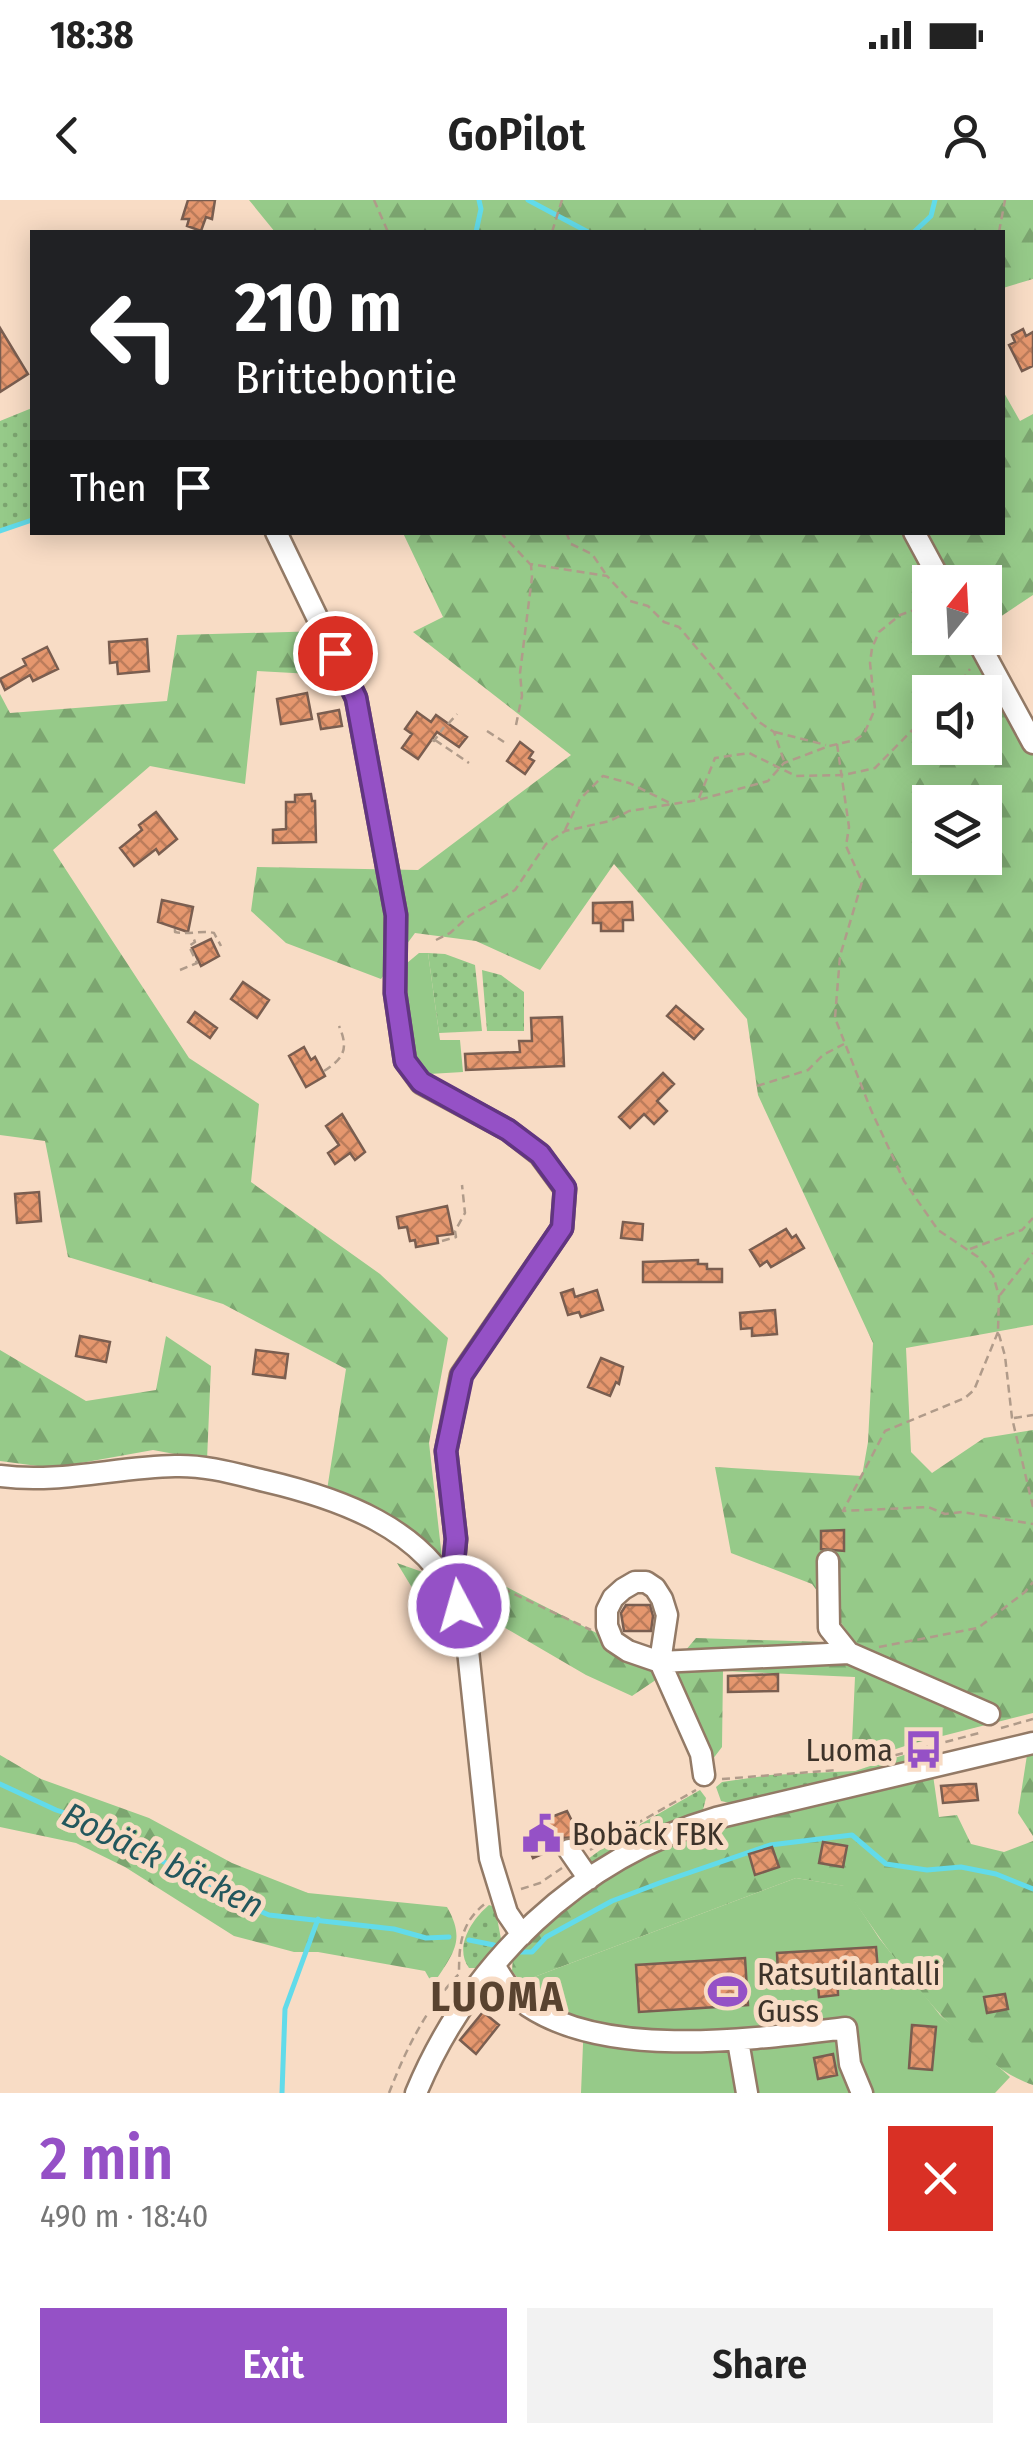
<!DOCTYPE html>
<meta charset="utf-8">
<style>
:root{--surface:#fff;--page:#f2f2f2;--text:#222;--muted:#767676;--accent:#9551c6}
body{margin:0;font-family:"Fira Sans Condensed",sans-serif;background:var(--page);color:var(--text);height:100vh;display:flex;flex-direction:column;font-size:38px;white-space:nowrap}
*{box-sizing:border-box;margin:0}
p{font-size:32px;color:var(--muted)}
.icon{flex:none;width:55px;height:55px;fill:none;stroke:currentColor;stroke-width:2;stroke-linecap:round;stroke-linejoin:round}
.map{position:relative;height:1893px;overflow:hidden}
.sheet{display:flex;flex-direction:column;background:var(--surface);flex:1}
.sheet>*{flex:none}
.top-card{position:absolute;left:30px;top:30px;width:975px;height:305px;border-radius:0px;box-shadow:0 5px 25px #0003;background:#202124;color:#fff;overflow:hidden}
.needle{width:65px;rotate:18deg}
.controls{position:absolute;left:912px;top:365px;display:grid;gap:20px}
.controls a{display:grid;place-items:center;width:90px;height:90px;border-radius:0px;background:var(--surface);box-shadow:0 5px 25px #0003;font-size:50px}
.pin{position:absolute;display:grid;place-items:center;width:85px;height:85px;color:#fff;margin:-42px;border:5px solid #fff;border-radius:50%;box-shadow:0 2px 10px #0007}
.me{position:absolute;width:110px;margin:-55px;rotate:354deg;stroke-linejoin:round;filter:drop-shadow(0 0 8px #0008)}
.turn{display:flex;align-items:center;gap:35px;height:210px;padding:0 40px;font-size:45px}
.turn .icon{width:130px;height:130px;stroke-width:2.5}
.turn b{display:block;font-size:70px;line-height:85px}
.then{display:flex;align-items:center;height:95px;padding:0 40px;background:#0003;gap:20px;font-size:38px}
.round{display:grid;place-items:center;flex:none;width:105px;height:105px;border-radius:0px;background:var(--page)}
.headline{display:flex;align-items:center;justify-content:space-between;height:170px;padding:0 40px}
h1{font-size:60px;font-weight:600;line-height:75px;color:var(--accent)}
.button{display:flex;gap:20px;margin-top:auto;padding:20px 40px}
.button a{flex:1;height:115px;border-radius:0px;background:var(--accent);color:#fff;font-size:40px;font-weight:600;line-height:115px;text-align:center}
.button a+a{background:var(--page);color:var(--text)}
.status{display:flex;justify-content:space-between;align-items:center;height:70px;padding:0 50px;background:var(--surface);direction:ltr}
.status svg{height:28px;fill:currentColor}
header{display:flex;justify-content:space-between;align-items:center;height:130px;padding:0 40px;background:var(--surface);font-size:45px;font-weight:600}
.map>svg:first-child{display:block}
</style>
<div class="status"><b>18:38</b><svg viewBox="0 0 49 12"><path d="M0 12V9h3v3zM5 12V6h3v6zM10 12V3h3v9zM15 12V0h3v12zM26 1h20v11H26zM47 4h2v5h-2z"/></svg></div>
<header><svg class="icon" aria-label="back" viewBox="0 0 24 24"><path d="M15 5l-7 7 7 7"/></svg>GoPilot<svg class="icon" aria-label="person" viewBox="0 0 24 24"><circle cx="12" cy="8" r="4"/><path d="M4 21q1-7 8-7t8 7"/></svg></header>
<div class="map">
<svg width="1033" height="1893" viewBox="0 0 1033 1893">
<defs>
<pattern id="grass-dots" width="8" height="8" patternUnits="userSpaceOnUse" patternTransform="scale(2.5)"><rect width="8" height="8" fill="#96ca89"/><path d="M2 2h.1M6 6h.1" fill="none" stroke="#7ca570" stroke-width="1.8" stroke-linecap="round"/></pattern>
<pattern id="forest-firs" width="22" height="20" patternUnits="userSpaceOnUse" patternTransform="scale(2.5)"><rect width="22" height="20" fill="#96ca89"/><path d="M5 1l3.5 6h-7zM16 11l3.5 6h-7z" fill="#7ca570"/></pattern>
<pattern id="building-cross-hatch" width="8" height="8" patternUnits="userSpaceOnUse" patternTransform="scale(2.5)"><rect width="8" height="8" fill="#e5976e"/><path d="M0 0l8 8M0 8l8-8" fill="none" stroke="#bb7c5b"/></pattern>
</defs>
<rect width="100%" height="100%" fill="#f8dcc5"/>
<path fill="url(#grass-dots)" d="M 32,208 L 32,320 L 0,331 L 0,221 Z
M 428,753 L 445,754 L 475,765 L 482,831 L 439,833 Z
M 482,770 L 501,775 L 524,792 L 524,831 L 487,831 Z
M 916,1551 L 919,1554 L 896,1566 L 734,1604 L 721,1601 L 716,1587 L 722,1582 L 770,1575 L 855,1571 Z
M 700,1590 L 706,1598 L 703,1610 L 637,1638 L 595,1664 L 589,1663 L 588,1659 L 618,1637 Z
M 489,1705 L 495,1707 L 501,1739 L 479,1768 L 469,1768 C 454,1748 471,1720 489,1705 Z"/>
<path fill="url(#forest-firs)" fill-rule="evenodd" d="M 249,0 L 1033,0 L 1033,79 L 1003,88 L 1002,32 L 275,32 Z
M 1003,191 L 1020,221 L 1033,214 L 1033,395 L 985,427 L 985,382 L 930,382 L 930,438 L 976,438 L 1033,538 L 1033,1125 L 906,1148 L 911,1252 L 932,1273 L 984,1238 L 1033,1230 L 1033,1513 L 911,1544 L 851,1564 L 855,1477 L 723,1471 L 722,1547 L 709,1564 L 669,1471 L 632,1496 L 586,1475 L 490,1419 L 448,1447 L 397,1363 L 445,1380 L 454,1360 L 669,1470 L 696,1438 L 856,1443 L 812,1384 L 731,1353 L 715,1267 L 862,1276 L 868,1242 L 873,1143 L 758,895 L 747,819 L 614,664 L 540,770 L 476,741 L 415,733 L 381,779 L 286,743 L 251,711 L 257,667 L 418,670 L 571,555 L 413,432 L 443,417 L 403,333 L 1002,332 ZM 930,492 L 985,492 L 985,548 L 930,548 ZM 930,602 L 985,602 L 985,658 L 930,658 Z
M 323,431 L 347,476 L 257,471 L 245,584 L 150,566 L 53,650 L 189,858 L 259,904 L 251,982 L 380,1074 L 448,1138 L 429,1243 L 442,1358 L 404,1328 L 327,1290 L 346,1169 L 223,1104 L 68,1057 L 45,941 L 0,935 L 0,494 L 10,513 L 167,501 L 177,435 Z
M 166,1136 L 211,1166 L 207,1260 L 153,1250 L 53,1268 L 0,1261 L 0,1150 L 86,1201 L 156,1190 Z
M 1033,1554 L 1033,1636 L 1018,1613 L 1027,1555 Z
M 0,1555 L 41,1579 L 149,1618 L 232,1663 L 308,1693 L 447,1707 C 467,1742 452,1754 433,1785 L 425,1771 L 318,1752 L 294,1752 L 234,1736 L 125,1667 L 76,1643 L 0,1627 Z
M 933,1575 L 939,1617 L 957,1615 L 971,1644 L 1004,1652 L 1033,1641 L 1033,1885 C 963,1862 885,1747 844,1686 L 796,1678 L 521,1782 L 512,1771 L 513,1756 L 548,1720 L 601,1679 L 673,1639 L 748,1618 Z"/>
<path fill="#96ca89" d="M 419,753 L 428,753 L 440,840 L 460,840 L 463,872 L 429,874 L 414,860 L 401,768 Z
M 796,1678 L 845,1686 L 879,1738 L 940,1815 L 1010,1877 L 995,1893 L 581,1893 L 584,1820 L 540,1802 L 521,1782 Z"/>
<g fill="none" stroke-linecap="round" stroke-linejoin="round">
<path stroke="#62dbea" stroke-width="5" d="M 528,0 L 588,32
M 476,32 L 481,9 L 479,0
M 914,32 L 931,16 L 935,0
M 0,331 L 32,320
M 0,1584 L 56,1610 L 89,1621 L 230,1698 L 269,1715 L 394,1729 L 426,1738 L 449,1737
M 469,1740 L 494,1745
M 519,1752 L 532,1752 L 546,1737 L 612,1701 L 662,1682 L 770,1645 L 852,1635 L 886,1664 L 927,1670 L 961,1667 L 996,1674 L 1033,1689
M 282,1893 L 285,1809 L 318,1719"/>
</g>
<path fill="url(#building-cross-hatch)" stroke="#7a5e50" stroke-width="2.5" d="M 188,0 L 215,0 L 212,19 L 206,17 L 201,31 L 187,26 L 189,19 L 182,19 Z
M 0,128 L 28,174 L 0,192 Z
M 1023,129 L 1026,136 L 1033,132 L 1033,166 L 1022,171 L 1009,145 L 1015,142 L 1012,135 Z
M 147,439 L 149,471 L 118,474 L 117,462 L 110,463 L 109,442 Z
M 47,447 L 58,469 L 33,481 L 30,475 L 5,490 L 0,479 L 26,465 L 23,459 Z
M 307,493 L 312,519 L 281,524 L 277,499 Z
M 339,510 L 342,526 L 321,529 L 318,514 Z
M 417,512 L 431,522 L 436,515 L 467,537 L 459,547 L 437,532 L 418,559 L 402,548 L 412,534 L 405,529 Z
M 520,542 L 533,552 L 529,558 L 534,561 L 525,574 L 507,561 Z
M 311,594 L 312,601 L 315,601 L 316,642 L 273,643 L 273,630 L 286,629 L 286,602 L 295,602 L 295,595 Z
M 156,612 L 177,639 L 159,654 L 156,649 L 134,666 L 120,648 L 142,630 L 139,625 Z
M 162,700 L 193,707 L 188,732 L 158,722 Z
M 632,702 L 633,720 L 623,720 L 623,731 L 601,731 L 601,723 L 593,723 L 593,703 Z
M 211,739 L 219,756 L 201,766 L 192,748 Z
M 243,782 L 269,800 L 257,818 L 231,799 Z
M 676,806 L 703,829 L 694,839 L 667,816 Z
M 195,812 L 217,828 L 210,838 L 188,822 Z
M 562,817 L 564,866 L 466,870 L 465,854 L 520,852 L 519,841 L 532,841 L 531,818 Z
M 304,847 L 311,860 L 315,857 L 325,876 L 306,887 L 289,856 Z
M 663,873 L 674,884 L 657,901 L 667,911 L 654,924 L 644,914 L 630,928 L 619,917 Z
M 342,914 L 365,952 L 355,960 L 350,953 L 335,964 L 328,953 L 339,945 L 326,926 Z
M 39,992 L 41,1021 L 17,1023 L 15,994 Z
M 447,1006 L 453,1034 L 437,1036 L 438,1043 L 416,1047 L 415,1040 L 410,1041 L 407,1027 L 399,1028 L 397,1017 Z
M 623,1022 L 643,1024 L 642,1040 L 621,1038 Z
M 786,1029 L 792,1038 L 796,1035 L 804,1048 L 771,1067 L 767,1061 L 760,1066 L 750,1050 Z
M 698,1060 L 698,1064 L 707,1064 L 707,1069 L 722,1069 L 722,1082 L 643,1082 L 643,1062 Z
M 573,1089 L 575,1097 L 597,1090 L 603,1110 L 581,1117 L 579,1112 L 568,1115 L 561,1093 Z
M 775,1110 L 777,1134 L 752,1136 L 752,1128 L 741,1129 L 740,1113 Z
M 80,1136 L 110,1142 L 106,1162 L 76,1156 Z
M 256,1150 L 288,1154 L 285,1178 L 253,1174 Z
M 601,1158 L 623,1167 L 619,1184 L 616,1182 L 610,1196 L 588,1187 Z
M 844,1330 L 844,1351 L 821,1349 L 821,1331 Z
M 626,1405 L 650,1405 L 653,1416 L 651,1431 L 624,1431 L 621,1413 Z
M 778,1474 L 778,1491 L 728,1492 L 728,1476 Z
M 969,1584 L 976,1584 L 978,1600 L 943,1603 L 941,1586 Z
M 567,1611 L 580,1637 L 562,1638 L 556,1648 L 533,1658 L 524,1636 L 546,1627 L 543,1620 Z
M 823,1642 L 847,1646 L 843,1667 L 819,1663 Z
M 772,1647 L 779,1667 L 755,1675 L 749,1654 Z
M 876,1747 L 879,1783 L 862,1784 L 861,1769 L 837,1771 L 838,1795 L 819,1797 L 817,1771 L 778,1774 L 777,1753 Z
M 745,1758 L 748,1805 L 639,1812 L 636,1765 Z
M 1005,1794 L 1008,1809 L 987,1813 L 984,1797 Z
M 483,1812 L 499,1825 L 476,1854 L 460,1840 Z
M 912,1825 L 936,1827 L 932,1870 L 909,1868 Z
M 833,1854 L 837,1875 L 818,1879 L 814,1858 Z"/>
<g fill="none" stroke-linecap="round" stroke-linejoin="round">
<defs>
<path id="minor" d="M 276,332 L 356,498 L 396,715 L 395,793 L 405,861 L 421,883 L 508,930 L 540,955 L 565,989 L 562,1028 L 461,1175 L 446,1251 L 456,1339 L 454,1360 L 445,1380
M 914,332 L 941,382
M 976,438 L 1033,543
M 0,1276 C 59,1284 116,1267 175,1266 C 206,1265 236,1274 265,1281 C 338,1298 426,1328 458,1404 C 462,1415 464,1429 467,1441 L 490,1658 L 507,1713 L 522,1735
M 828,1361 L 829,1428 L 849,1453 L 989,1514
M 704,1575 L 701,1554 L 660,1462 L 667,1415 L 662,1399 L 655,1388 L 646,1382 L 635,1382 L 623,1389 L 613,1398 L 607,1410 L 607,1426 L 613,1441 L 628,1451 L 660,1462 L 849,1453
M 569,1650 L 589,1679
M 494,1765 C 503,1780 513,1796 528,1806 C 609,1860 754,1839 846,1828 L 850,1864 L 862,1893
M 738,1841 L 747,1893
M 416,1893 C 470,1763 579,1658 716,1618 L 1033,1543"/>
</defs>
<use href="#minor" stroke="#937a66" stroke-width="25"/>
<path stroke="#b09b8a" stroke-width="2.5" stroke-dasharray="8 5" stroke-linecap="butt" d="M 374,0 L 388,32
M 552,32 L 562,0
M 999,32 L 1005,0
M 500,332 L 530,364 L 607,376 L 630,401 L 648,406 L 664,422 L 679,427 L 759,522 L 774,532 L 784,561
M 566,332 L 571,344 L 592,354 L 605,373
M 954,492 L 970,469
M 448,524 L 457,514
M 516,525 L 522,496 L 520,473 L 532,377 L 531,365
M 487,531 L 504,542
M 775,532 L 826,545
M 432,540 L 434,541 L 444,527
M 435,540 L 469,563
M 837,544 L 849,627 L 846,646 L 862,682 L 840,756 L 835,818 L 871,910 L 904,981 L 938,1030 L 978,1057 L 993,1075 L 999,1096 L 998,1131 L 1005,1156 L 1012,1218 L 1033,1307
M 699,598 L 715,558 L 749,553 L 796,576 L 844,575 L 875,568 L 930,512
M 565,630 L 580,599 L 603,576 L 629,583 L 672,604
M 175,729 L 175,732 C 190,735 203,730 214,733 L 221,746
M 436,740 L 450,733 L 469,716 L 515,690 L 546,644 L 565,631 L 610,621 L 629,611 L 698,600 L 768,581 L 784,563 L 829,546 L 855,540 L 864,534 L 875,509 L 870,463 L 872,448 L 879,432 L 900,415 L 917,409 L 930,412
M 180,770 L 197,763 L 189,746 L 195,742 L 193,737
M 324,871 C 344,858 349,849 339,826
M 757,886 L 808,870 L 823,855 L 844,844
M 442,1041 L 456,1037 L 455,1031 L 465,1013 L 462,985
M 970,1049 L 1022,1030 L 1033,1018
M 1000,1095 L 1033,1053
M 998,1132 L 974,1190 L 965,1198 L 885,1231 L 843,1311 L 928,1307 L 945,1314 L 962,1312 L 1033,1324
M 1014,1218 L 1033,1215
M 469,1369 L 510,1392 L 591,1430
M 879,1447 L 978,1428 L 1025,1392 L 1033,1382
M 1001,1528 L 1033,1519
M 870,1562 L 983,1532
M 722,1579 L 838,1570
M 590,1650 L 696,1590
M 521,1689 L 540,1683 L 562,1668
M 389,1893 C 406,1849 426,1808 459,1774 C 459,1744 461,1722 486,1703"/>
<use href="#minor" stroke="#fff" stroke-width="20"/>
</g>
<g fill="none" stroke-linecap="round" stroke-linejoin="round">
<defs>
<path id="route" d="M 335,453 L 356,498 L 396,715 L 395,793 L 405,861 L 421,882 L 508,930 L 540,954 L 565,988 L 562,1028 L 462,1175 L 446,1251 L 456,1339 L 454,1360 L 446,1380 L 459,1406"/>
</defs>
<use href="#route" stroke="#613581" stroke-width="25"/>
<use href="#route" stroke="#9551c6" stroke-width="18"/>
</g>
<defs>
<symbol id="bus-bare" viewBox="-9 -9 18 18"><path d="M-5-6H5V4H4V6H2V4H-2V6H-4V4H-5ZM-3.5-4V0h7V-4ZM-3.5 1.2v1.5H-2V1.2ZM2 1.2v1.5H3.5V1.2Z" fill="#9551c6" stroke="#f8dcc5" stroke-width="2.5" paint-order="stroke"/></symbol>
<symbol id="civic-bare" viewBox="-9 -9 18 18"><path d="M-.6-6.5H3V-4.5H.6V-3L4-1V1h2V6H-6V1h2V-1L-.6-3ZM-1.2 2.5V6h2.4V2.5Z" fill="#9551c6" stroke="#f8dcc5" stroke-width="2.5" paint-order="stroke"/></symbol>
<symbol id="stadium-bare" viewBox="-9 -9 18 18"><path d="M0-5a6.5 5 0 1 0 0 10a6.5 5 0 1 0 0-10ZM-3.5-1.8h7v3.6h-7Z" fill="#9551c6" stroke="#f8dcc5" stroke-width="2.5" paint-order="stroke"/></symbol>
</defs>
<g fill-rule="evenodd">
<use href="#bus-bare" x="896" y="1522" width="55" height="55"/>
<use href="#civic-bare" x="514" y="1606" width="55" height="55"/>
<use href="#stadium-bare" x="700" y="1764" width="55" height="55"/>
</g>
<g text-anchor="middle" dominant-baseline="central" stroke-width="10" stroke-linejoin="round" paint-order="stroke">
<g font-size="32" fill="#3d332a" stroke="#f8dcc5" text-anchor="start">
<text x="893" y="1550" text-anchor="end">Luoma</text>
<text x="572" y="1634">Bobäck FBK</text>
<text x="757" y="1774">Ratsutilantalli<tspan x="757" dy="37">Guss</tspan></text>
</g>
<g font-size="35" font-style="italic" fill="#22575d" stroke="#f8dcc5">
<text transform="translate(163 1660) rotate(26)">Bobäck bäcken</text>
</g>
<g font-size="42" font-weight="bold" letter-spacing="2.5" fill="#594330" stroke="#f8dcc5">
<text x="498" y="1797">LUOMA</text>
</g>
</g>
</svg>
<div class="controls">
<a><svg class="needle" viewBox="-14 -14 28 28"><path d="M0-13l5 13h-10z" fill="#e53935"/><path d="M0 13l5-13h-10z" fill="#767676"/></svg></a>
<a><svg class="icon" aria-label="sound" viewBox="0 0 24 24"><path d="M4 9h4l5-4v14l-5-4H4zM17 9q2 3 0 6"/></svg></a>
<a><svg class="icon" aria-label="layers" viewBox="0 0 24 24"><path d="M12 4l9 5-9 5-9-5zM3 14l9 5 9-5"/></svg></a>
</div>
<div class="pin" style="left:335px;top:453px;background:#d93025"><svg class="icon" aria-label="arrive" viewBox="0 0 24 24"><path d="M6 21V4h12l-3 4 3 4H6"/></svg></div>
<svg class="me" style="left:459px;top:1406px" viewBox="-20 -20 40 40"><circle r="17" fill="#9551c6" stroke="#fff" stroke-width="3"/><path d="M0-11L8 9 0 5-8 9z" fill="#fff"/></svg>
<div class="top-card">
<div class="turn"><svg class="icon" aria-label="left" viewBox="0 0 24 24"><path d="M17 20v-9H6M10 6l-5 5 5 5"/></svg><div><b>210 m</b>Brittebontie</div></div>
<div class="then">Then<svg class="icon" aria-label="arrive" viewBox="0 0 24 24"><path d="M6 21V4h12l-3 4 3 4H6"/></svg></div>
</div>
</div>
<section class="sheet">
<div class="headline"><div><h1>2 min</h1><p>490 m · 18:40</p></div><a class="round" style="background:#d93025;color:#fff"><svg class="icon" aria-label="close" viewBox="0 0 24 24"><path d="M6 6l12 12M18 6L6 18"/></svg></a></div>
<div class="button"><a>Exit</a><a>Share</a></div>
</section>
